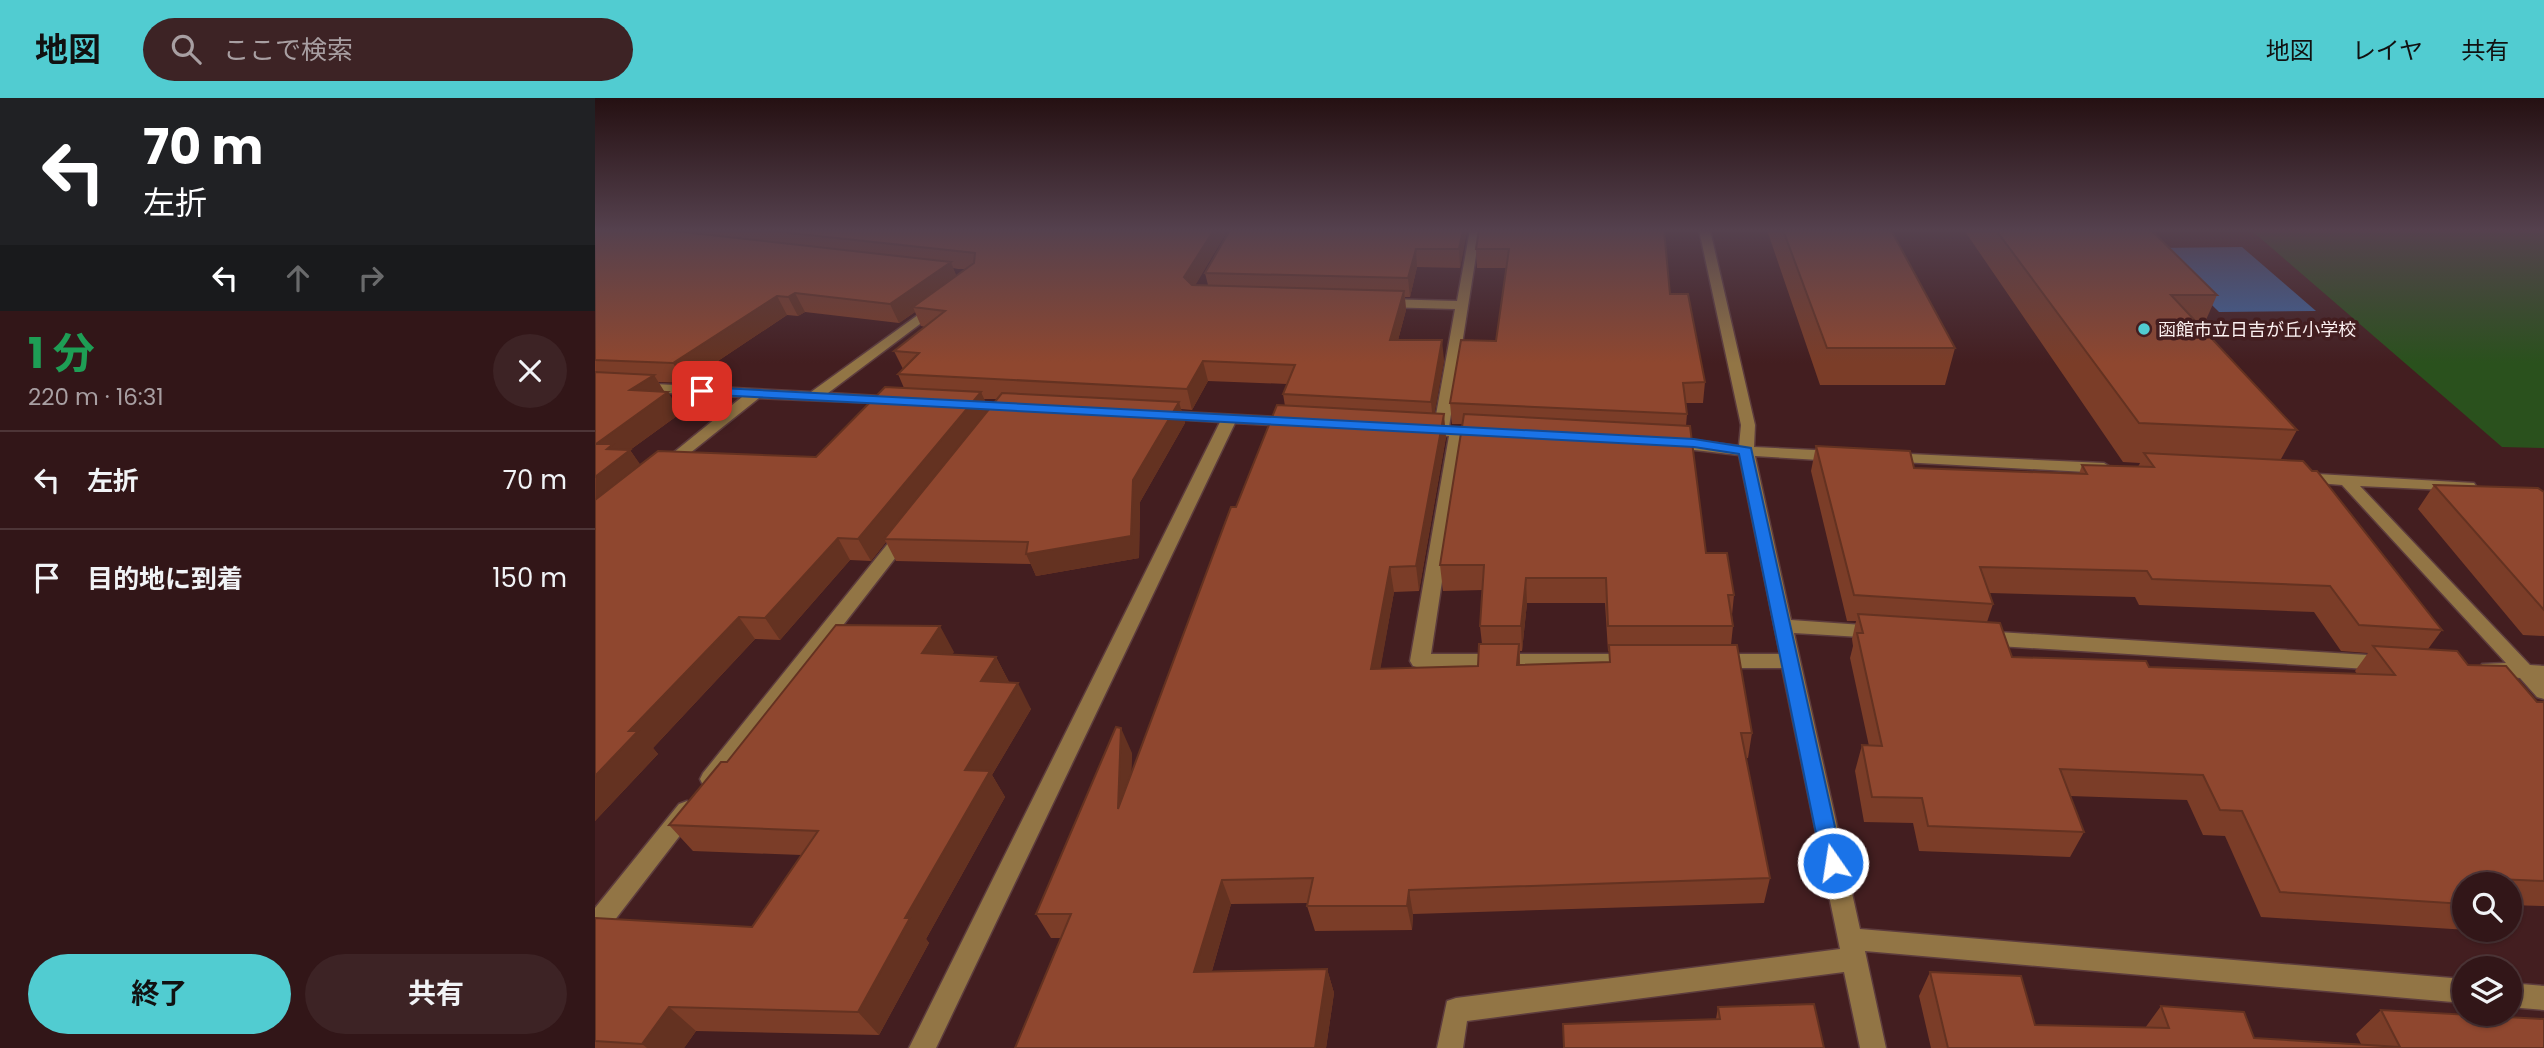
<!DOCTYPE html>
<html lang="ja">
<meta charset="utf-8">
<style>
:root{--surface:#321618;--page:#3d2325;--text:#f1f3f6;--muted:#a89fa2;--line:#4d3537;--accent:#51ccd1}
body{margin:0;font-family:Poppins,"Noto Sans JP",sans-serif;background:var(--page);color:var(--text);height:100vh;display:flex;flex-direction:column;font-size:26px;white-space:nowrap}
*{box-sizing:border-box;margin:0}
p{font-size:23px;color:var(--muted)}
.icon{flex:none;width:38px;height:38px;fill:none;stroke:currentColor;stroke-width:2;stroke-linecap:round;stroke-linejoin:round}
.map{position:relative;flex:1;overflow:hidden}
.panel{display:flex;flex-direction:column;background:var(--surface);width:595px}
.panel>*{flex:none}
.guide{background:#202124;color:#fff;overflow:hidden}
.controls{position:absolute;left:1857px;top:774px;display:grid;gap:14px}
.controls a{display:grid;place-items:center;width:70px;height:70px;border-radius:50%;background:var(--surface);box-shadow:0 2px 5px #0004,0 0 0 2px var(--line);font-size:35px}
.pin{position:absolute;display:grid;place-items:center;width:60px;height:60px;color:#fff;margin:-30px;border-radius:14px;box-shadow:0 4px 10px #0006}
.me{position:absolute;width:77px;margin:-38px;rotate:347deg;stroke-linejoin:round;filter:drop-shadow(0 0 5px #0008)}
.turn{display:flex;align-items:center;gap:24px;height:147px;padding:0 28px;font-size:32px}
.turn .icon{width:91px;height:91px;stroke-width:2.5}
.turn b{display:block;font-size:49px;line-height:60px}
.lanes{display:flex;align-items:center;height:66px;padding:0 28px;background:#0003;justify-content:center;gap:35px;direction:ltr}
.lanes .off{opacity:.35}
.round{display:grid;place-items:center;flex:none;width:74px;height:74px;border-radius:37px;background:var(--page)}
.overview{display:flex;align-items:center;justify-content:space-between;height:119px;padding:0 28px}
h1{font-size:42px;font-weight:700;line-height:52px;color:#1e9e55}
.action{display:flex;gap:14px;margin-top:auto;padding:14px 28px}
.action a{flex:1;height:80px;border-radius:42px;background:var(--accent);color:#111;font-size:28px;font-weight:700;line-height:80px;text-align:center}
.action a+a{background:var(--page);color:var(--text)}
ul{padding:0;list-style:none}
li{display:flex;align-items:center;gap:21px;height:98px;padding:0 28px;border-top:2px solid var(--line)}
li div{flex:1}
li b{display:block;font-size:26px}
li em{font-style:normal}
header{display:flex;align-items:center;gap:42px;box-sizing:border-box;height:98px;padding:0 35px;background:var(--accent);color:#111}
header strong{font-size:33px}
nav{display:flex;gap:38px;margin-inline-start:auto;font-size:24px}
.search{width:490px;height:63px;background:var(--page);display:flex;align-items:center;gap:18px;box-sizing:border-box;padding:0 24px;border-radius:38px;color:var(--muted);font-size:26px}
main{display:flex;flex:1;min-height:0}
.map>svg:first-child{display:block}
</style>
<header>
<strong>地図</strong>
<div class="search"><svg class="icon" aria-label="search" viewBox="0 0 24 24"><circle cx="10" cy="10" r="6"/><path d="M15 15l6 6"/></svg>ここで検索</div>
<nav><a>地図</a><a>レイヤ</a><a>共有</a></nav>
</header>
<main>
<section class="panel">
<div class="guide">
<div class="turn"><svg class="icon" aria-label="left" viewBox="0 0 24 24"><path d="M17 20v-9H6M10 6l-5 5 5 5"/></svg><div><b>70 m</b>左折</div></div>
<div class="lanes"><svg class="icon" aria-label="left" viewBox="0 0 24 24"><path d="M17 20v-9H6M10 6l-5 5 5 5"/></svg><svg class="icon off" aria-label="ahead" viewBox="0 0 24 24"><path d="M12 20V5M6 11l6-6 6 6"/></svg><svg class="icon off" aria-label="right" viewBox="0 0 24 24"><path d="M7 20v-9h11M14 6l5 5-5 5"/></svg></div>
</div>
<div class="overview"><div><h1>1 分</h1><p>220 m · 16:31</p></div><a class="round"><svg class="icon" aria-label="close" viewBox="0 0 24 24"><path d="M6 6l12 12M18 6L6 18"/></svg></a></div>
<ul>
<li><svg class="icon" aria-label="left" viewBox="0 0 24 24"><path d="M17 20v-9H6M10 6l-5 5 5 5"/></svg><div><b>左折</b></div><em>70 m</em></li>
<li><svg class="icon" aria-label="arrive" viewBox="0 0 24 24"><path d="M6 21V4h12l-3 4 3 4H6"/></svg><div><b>目的地に到着</b></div><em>150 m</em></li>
</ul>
<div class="action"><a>終了</a><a>共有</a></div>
</section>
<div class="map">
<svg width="1949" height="950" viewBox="0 0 1949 950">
<rect width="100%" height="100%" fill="#431e20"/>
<path fill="#2a511d" d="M 1656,132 L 1949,132 L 1949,350 L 1907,349 Z"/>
<path fill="#3e65a0" d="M 1647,149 L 1721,213 L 1624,214 L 1559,150 Z"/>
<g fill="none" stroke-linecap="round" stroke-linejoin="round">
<defs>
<path id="minor" d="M 875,132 L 885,132 L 854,329 L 888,331 L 895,335 L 888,339 L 869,338 L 836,556 L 1037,556 L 1044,558 L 1047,563 L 1044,568 L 825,570 L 818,568 L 815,563 L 854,338 L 828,336 L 821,332 L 828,328 L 839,328 L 860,211 L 789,209 L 783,205 L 789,201 L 862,203 Z
M 1104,132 L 1115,132 L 1160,327 L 1159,349 L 1240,353 L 1248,358 L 1240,363 L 1160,358 L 1196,522 L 1282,528 L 1289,529 L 1291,534 L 1289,539 L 1282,540 L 1199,535 L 1265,831 L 1869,881 L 1869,905 L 1270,853 L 1291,950 L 1265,950 L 1249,874 L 872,923 L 868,950 L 842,950 L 852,903 L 861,900 L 1245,851 L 1187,570 L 1121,570 L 1114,568 L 1111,563 L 1114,558 L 1121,556 L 1185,556 L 1144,357 L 1073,349 L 1065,344 L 1073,339 L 1144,348 L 1146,327 Z
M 341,204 L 345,205 L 345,211 L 233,295 L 301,299 L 306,300 L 306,306 L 164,300 L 75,371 L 65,371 L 62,368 L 147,299 L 0,291 L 0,283 L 216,294 Z
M 566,313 L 699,320 L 706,324 L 699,328 L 640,325 L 341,950 L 314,950 L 625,324 L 561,320 L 559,317 L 561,314 Z
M 1293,355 L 1509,365 L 1517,370 L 1509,375 L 1288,363 L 1285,360 L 1288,357 Z
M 1705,375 L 1879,385 L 1881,388 L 1879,391 L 1873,393 L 1765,388 L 1935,567 L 1949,568 L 1949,601 L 1942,599 L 1925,580 L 1887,576 L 1884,571 L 1887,566 L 1911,565 L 1747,387 L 1699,383 L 1697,380 Z
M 309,432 L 315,433 L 317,437 L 315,441 L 124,687 L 116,690 L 108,687 L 105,681 L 108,675 L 303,433 Z
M 1387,533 L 1789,558 L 1796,560 L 1799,565 L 1796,570 L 1789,572 L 1387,547 L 1380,545 L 1378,540 L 1380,535 Z
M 92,703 L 100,706 L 103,712 L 100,718 L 9,836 L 0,839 L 0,810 L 84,706 Z
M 1914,885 L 1949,888 L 1949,912 L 1914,909 Z"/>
</defs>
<use href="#minor" stroke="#5d3c3d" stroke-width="3"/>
<use href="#minor" fill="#927545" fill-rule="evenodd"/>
</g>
<path fill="#7b3d28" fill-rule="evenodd" d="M 0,132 L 633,132 L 600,187 L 613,187 L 610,175 L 635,132 L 872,132 L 865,170 L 822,169 L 815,199 L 810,199 L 811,212 L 803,242 L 849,262 L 839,316 L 851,339 L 824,493 L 799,494 L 785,571 L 883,568 L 887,546 L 885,528 L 888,492 L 848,493 L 845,467 L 868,326 L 857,326 L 855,305 L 901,243 L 911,170 L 882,170 L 881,151 L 884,132 L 1075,196 L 1110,284 L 1108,305 L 1091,305 L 1092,316 L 1091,328 L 1111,455 L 1139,497 L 1137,517 L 1138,528 L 1136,547 L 1157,635 L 1153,660 L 1151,660 L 1175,780 L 1169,805 L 818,816 L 817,832 L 720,833 L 712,808 L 713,805 L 636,806 L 617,873 L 732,871 L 739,895 L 731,950 L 466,840 L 456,840 L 441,816 L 537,655 L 536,675 L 641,409 L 690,308 L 688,296 L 692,286 L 613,283 L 597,312 L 586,311 L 590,325 L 545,404 L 544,460 L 441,478 L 436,466 L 301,463 L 291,444 L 276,463 L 255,462 L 185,542 L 160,541 L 58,650 L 63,656 L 0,723 ZM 358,170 L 363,171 L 370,171 L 361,178 ZM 210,214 L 304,225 L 320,214 L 326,228 L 330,229 L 299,253 L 308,271 L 303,276 L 309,290 L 221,359 L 45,367 L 35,352 L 86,315 L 69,294 L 63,284 L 90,285 L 192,217 L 203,218 ZM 389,301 L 402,301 L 394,312 ZM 932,505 L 1010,505 L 1013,553 L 1014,553 L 1014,564 L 925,567 L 925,553 L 927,553 Z
M 1172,132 L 1296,132 L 1360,250 L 1350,287 L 1225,287 Z
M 1369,132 L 1556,132 L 1622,197 L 1607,231 L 1702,332 L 1686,361 L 1847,532 L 1833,551 L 1873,567 L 1942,604 L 1949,604 L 1949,808 L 1914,807 L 1914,786 L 1869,786 L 1869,831 L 1874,831 L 1873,832 L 1666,819 L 1630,738 L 1608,737 L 1592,702 L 1475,698 L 1489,734 L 1475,759 L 1324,753 L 1318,725 L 1269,724 L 1260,673 L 1267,647 L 1274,648 L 1255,560 L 1258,548 L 1257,541 L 1261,523 L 1252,523 L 1216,373 L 1221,348 L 1319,370 L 1484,376 L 1487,367 L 1543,369 L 1545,365 L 1528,364 ZM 1395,495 L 1540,499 L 1544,507 L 1719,514 L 1746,553 L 1773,555 L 1760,573 L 1762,576 L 1554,569 L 1417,559 L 1392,524 L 1398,506 Z
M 1839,387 L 1949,394 L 1949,538 L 1928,537 L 1823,411 Z
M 359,554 L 357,556 L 401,559 L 414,584 L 436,611 L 397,677 L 410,699 L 331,841 L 334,845 L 284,937 L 101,933 L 89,950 L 0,950 L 0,820 L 157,829 L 206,757 L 98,753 L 74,727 L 132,664 Z
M 1335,874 L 1440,927 L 1550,930 L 1566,908 L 1659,940 L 1766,946 L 1761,936 L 1786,912 L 1949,950 L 1336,950 L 1324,898 Z
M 1123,909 L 1229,950 L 968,950 L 968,926 L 1121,921 Z"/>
<path fill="#643221" d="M 619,132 L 633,132 L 594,198 L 589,179 Z
M 868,132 L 872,132 L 865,170 L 864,151 Z
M 821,151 L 822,169 L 815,199 L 813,180 Z
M 356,164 L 363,182 L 318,209 L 320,214 L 304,225 L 295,206 Z
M 809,193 L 811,212 L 798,261 L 795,242 Z
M 200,195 L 210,214 L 203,218 L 193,199 Z
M 182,198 L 192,217 L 90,285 L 78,265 Z
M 847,242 L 849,262 L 838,324 L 836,304 Z
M 608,263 L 613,283 L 597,312 L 592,291 Z
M 59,277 L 71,296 L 73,294 L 86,315 L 35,352 L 50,373 L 0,413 L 1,346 L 35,292 Z
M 386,294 L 395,314 L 289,441 L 291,444 L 276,463 L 263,441 Z
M 584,304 L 590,325 L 545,404 L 544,460 L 441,478 L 431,456 L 538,382 Z
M 849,316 L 851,339 L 824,493 L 821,468 Z
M 243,440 L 255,462 L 185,542 L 170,520 Z
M 795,469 L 799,494 L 781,596 L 776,571 Z
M 931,480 L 932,505 L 927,553 L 926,528 Z
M 144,519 L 160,541 L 58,650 L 63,656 L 0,723 L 0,678 L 34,633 Z
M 345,528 L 359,554 L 342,581 L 327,555 Z
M 924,546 L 925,571 L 922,567 Z
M 401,559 L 414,584 L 386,583 Z
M 423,585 L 436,611 L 397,677 L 410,699 L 331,841 L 334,845 L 284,937 L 263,914 L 310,820 L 370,672 Z
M 526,630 L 537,655 L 534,736 L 523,711 Z
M 627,782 L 636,806 L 610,897 L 599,874 Z
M 814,792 L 818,816 L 817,832 L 812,808 Z
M 732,871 L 739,895 L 731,950 L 720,950 Z
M 74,909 L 101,933 L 89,950 L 52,950 L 47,946 Z"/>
<path fill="#8f472f" stroke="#643221" stroke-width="2" d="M 0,132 L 70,132 L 356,164 L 295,206 L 200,195 L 193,199 L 182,198 L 78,265 L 0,262 Z
M 167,132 L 619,132 L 589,179 L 597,187 L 809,193 L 795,242 L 847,242 L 836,304 L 688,296 L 700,267 L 608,263 L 592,291 L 303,276 L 324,255 L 299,253 L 350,213 L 318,209 L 379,165 L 380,155 Z
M 635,132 L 868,132 L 864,151 L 821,151 L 813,180 L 610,175 Z
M 884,132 L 1069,132 L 1075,196 L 1093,196 L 1110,284 L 1088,285 L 1092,316 L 855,305 L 866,242 L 901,243 L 914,151 L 881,151 Z
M 1188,132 L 1296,132 L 1360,250 L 1232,250 Z
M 1401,132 L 1556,132 L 1622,197 L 1576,197 L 1702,332 L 1544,325 Z
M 0,274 L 59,277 L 35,292 L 73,294 L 1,346 L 18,346 L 12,351 L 35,352 L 0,379 Z
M 290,289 L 386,294 L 263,441 L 243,440 L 170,520 L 144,519 L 34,633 L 43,633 L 0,678 L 0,402 L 63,353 L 221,359 Z
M 407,295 L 584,304 L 538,382 L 536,438 L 431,456 L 433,444 L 289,441 Z
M 682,307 L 849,316 L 821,468 L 795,469 L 776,571 L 883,568 L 884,546 L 924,546 L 922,567 L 1015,564 L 1014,547 L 1142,547 L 1157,635 L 1146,635 L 1175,780 L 814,792 L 812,808 L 712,808 L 718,780 L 627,782 L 599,874 L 732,871 L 720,950 L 420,950 L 476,816 L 441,816 L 521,629 L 526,630 L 523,711 L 636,409 L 641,409 Z
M 869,316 L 1095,328 L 1111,455 L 1132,455 L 1139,497 L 1133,497 L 1138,528 L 1013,528 L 1011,480 L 931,480 L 926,528 L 885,528 L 889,467 L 845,467 Z
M 1221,348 L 1315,353 L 1319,370 L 1492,376 L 1487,367 L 1559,369 L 1549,355 L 1708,363 L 1717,373 L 1722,373 L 1847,532 L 1764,527 L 1735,488 L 1557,481 L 1552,473 L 1385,469 L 1398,506 L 1259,497 Z
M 1839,387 L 1943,390 L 1949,394 L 1949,512 Z
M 1263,516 L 1405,525 L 1417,559 L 1551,563 L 1554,569 L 1800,577 L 1778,548 L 1862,553 L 1873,567 L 1911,568 L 1942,604 L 1949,604 L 1949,783 L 1881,780 L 1885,786 L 1869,786 L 1869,806 L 1685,794 L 1647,713 L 1625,712 L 1608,677 L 1465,671 L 1489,734 L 1333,728 L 1327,700 L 1277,699 L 1267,647 L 1287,648 L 1262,535 L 1268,535 Z
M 241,527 L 345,528 L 327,555 L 401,559 L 386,583 L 423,585 L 370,672 L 395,673 L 310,820 L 315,820 L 263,914 L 74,909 L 47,946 L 0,943 L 0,820 L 157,829 L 223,733 L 74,727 L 126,664 L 132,664 Z
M 1335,874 L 1426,878 L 1440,927 L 1574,930 L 1566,908 L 1649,914 L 1659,940 L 1805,949 L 1786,912 L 1949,921 L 1949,950 L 1353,950 Z
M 1219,906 L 1229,950 L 969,950 L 968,926 L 1125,921 L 1123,909 Z"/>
<linearGradient id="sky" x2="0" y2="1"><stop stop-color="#251012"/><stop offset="0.5" stop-color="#55414e"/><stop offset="1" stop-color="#55414e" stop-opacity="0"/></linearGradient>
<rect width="1949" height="265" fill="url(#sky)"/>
<path fill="#1a73e8" stroke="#114b97" stroke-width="2" d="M 107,289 L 1099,341 L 1156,350 L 1248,765 L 1245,771 L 1238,774 L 1231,771 L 1227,765 L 1144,356 L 1099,349 L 102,296 L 102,291 Z"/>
<circle fill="#51ccd1" stroke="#431e20" stroke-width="2.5" cx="1549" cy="231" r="7"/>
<g text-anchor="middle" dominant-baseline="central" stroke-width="7" stroke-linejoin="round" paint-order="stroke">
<g font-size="18" fill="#fcf1f1" stroke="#431e20" text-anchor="start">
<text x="1563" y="231">函館市立日吉が丘小学校</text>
</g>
</g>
</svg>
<div class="controls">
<a><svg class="icon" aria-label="search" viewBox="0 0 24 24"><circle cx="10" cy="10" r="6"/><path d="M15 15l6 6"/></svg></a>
<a><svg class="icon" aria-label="layers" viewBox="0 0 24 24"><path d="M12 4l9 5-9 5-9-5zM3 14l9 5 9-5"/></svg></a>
</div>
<div class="pin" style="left:107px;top:293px;background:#d93025"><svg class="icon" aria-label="arrive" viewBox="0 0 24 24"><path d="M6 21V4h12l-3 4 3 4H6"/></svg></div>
<svg class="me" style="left:1238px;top:765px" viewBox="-20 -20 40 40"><circle r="17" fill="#1a73e8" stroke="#fff" stroke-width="3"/><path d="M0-11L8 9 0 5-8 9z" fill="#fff"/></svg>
</div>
</main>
